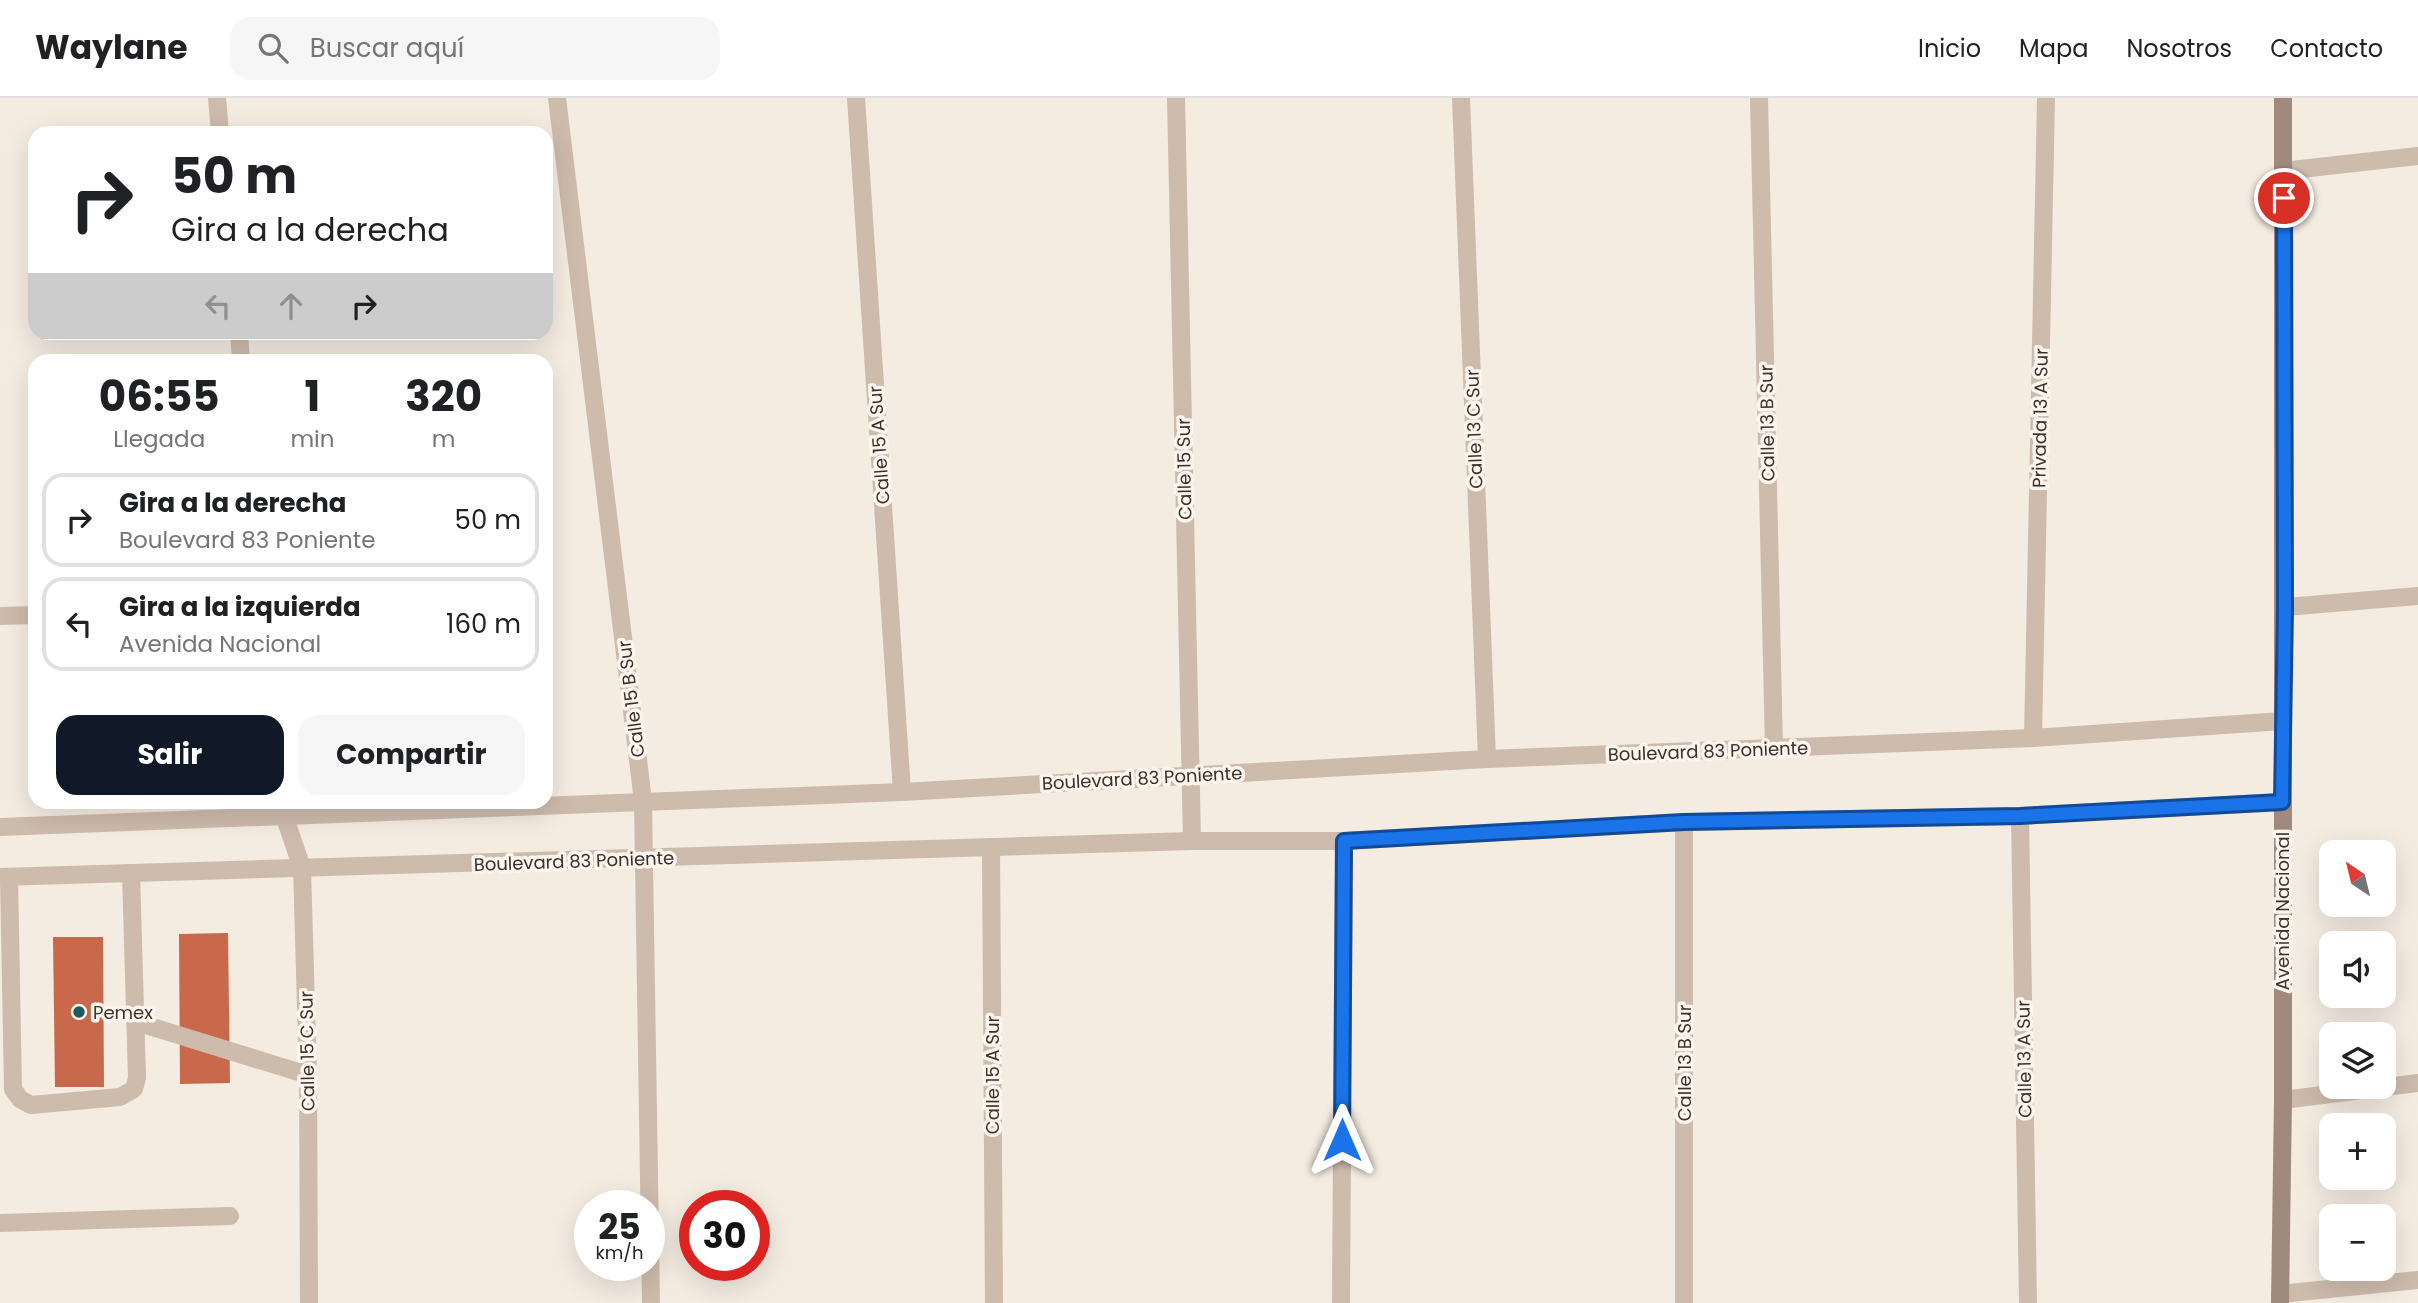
<!DOCTYPE html>
<html lang="es">
<meta charset="utf-8">
<style>
:root{--surface:#fff;--page:#f6f6f6;--text:#202124;--muted:#757577;--line:#e0e0e0;--accent:#111827}
body{margin:0;font-family:Poppins,sans-serif;background:var(--page);color:var(--text);height:100vh;display:flex;flex-direction:column;font-size:26px;white-space:nowrap}
*{box-sizing:border-box;margin:0}
p{font-size:23px;color:var(--muted)}
.icon{flex:none;width:38px;height:38px;fill:none;stroke:currentColor;stroke-width:2;stroke-linecap:round;stroke-linejoin:round}
.map{position:relative;flex:1;overflow:hidden}
.drawer{position:absolute;left:28px;top:256px;width:525px;height:455px;display:flex;flex-direction:column;background:var(--surface);border-radius:21px;box-shadow:0 7px 28px #0002}
.drawer>*{flex:none}
.banner{position:absolute;left:28px;top:28px;width:525px;height:214px;border-radius:21px;box-shadow:0 7px 28px #0002;background:#fff;color:var(--text);overflow:hidden}
.needle{width:46px;rotate:325deg}
.tools{position:absolute;left:2319px;top:742px;display:grid;gap:14px}
.tools a{display:grid;place-items:center;width:77px;height:77px;border-radius:14px;background:var(--surface);box-shadow:0 7px 28px #0002;font-size:35px}
.speed{position:absolute;left:574px;top:1092px;display:flex;gap:14px;font-size:35px;font-weight:700;text-align:center}
.speed>*{display:grid;place-content:center;width:91px;height:91px;border-radius:50%;background:var(--surface);box-shadow:0 7px 28px #0002;line-height:1}
.speed small{font-size:18px;font-weight:400}
.speed .limit{border:10px solid #d22;background:#fff;color:#111}
.pin{position:absolute;display:grid;place-items:center;width:60px;height:60px;color:#fff;margin:-30px;border:4px solid #fff;border-radius:50%;box-shadow:0 2px 7px #0007}
.me{position:absolute;width:77px;margin:-38px;rotate:0deg;stroke-linejoin:round;filter:drop-shadow(0 0 5px #0008)}
.turn{display:flex;align-items:center;gap:24px;height:147px;padding:0 28px;font-size:32px}
.turn .icon{width:91px;height:91px;stroke-width:2.5}
.turn b{display:block;font-size:49px;line-height:60px}
.lanes{display:flex;align-items:center;height:66px;padding:0 28px;background:#0003;justify-content:center;gap:35px;direction:ltr}
.lanes .off{opacity:.35}
.eta{display:flex;justify-content:space-evenly;align-items:center;height:119px;text-align:center}
.eta b{font-size:42px;font-weight:700;line-height:49px}
.primary-button{display:flex;gap:14px;margin-top:auto;padding:14px 28px}
.primary-button a{flex:1;height:80px;border-radius:21px;background:var(--accent);color:#fff;font-size:28px;font-weight:700;line-height:80px;text-align:center}
.primary-button a+a{background:var(--page);color:var(--text)}
ul{padding:0;list-style:none}
li{display:flex;align-items:center;gap:21px;height:94px;margin:0 14px 10px;padding:0 14px;border:4px solid var(--line);border-radius:21px}
li div{flex:1}
li b{display:block;font-size:26px}
li em{font-style:normal}
header{display:flex;align-items:center;gap:42px;box-sizing:border-box;height:98px;padding:0 35px;background:var(--surface);border-bottom:2px solid var(--line)}
header strong{font-size:33px}
nav{display:flex;gap:38px;margin-inline-start:auto;font-size:24px}
.search{width:490px;height:63px;background:var(--page);display:flex;align-items:center;gap:18px;box-sizing:border-box;padding:0 24px;border-radius:21px;color:var(--muted);font-size:26px}
.map>svg:first-child{display:block}
</style>
<header>
<strong>Waylane</strong>
<div class="search"><svg class="icon" aria-label="search" viewBox="0 0 24 24"><circle cx="10" cy="10" r="6"/><path d="M15 15l6 6"/></svg>Buscar aquí</div>
<nav><a>Inicio</a><a>Mapa</a><a>Nosotros</a><a>Contacto</a></nav>
</header>
<div class="map">
<svg width="2418" height="1205" viewBox="0 0 2418 1205">
<rect width="100%" height="100%" fill="#f4ebe1"/>
<path fill="#c8694b" d="M 228,835 L 230,985 L 180,986 L 179,836 Z
M 53,839 L 103,839 L 104,989 L 55,989 Z"/>
<g fill="none" stroke-linecap="round" stroke-linejoin="round">
<path stroke="#cdbbac" stroke-width="18" d="M 0,518 L 35,517
M 9,779 L 13,991 L 20,1001 L 31,1007 L 120,999 L 134,991 L 137,980 L 131,775
M 136,924 L 308,977
M 0,1125 L 230,1118"/>
<path stroke="#cdbbac" stroke-width="18" d="M 217,0 L 220,35
M 557,0 L 643,703 L 651,1205
M 856,0 L 902,694
M 1176,0 L 1192,743
M 1461,0 L 1487,661
M 1759,0 L 1774,650
M 2283,73 L 2418,58
M 239,234 L 241,262
M 2285,509 L 2418,498
M 2033,640 L 2046,0
M 282,704 L 284,717 L 302,770 L 308,977 L 309,1205
M 2020,718 L 2028,1205
M 1684,724 L 1684,1205
M 991,749 L 994,1205
M 2283,1002 L 2418,985
M 2280,1196 L 2418,1182
M 1341,1205 L 1344,743"/>
<path stroke="#cdbbac" stroke-width="18" d="M 0,729 L 902,694 L 1487,661 L 2033,640 L 2283,623
M 0,779 L 1192,743 L 1344,743 L 1684,724 L 2020,718 L 2282,704"/>
<path stroke="#a18a7d" stroke-width="18" d="M 2280,1205 L 2283,1002 L 2283,0"/>
</g>
<g fill="none" stroke-linecap="round" stroke-linejoin="round">
<defs>
<path id="route" d="M 1342,1042 L 1344,743 L 1684,724 L 2020,718 L 2282,704 L 2285,509 L 2284,100"/>
</defs>
<use href="#route" stroke="#114b97" stroke-width="18"/>
<use href="#route" stroke="#1a73e8" stroke-width="12"/>
</g>
<circle fill="#1f5a5e" stroke="#fbf5ee" stroke-width="2.5" cx="79" cy="914" r="7"/>
<g text-anchor="middle" dominant-baseline="central" stroke-width="7" stroke-linejoin="round" paint-order="stroke">
<g font-size="18" fill="#3b302b" stroke="#fbf5ee">
<text transform="translate(2040 320) rotate(-89)">Privada 13 A Sur</text>
<text transform="translate(1767 325) rotate(-91)">Calle 13 B Sur</text>
<text transform="translate(1474 331) rotate(-92)">Calle 13 C Sur</text>
<text transform="translate(879 347) rotate(-94)">Calle 15 A Sur</text>
<text transform="translate(1184 371) rotate(-91)">Calle 15 Sur</text>
<text transform="translate(631 601) rotate(-97)">Calle 15 B Sur</text>
<text transform="translate(1708 653) rotate(-2)">Boulevard 83 Poniente</text>
<text transform="translate(1142 680) rotate(-3)">Boulevard 83 Poniente</text>
<text transform="translate(574 763) rotate(-2)">Boulevard 83 Poniente</text>
<text transform="translate(2282 813) rotate(-90)">Avenida Nacional</text>
<text transform="translate(307 953) rotate(-91)">Calle 15 C Sur</text>
<text transform="translate(2024 961) rotate(-91)">Calle 13 A Sur</text>
<text transform="translate(1684 965) rotate(-90)">Calle 13 B Sur</text>
<text transform="translate(992 977) rotate(-90)">Calle 15 A Sur</text>
</g>
<g font-size="18" fill="#3b302b" stroke="#fbf5ee" text-anchor="start">
<text x="93" y="914">Pemex</text>
</g>
</g>
</svg>
<div class="tools">
<a><svg class="needle" viewBox="-14 -14 28 28"><path d="M0-13l5 13h-10z" fill="#e53935"/><path d="M0 13l5-13h-10z" fill="#757577"/></svg></a>
<a><svg class="icon" aria-label="sound" viewBox="0 0 24 24"><path d="M4 9h4l5-4v14l-5-4H4zM17 9q2 3 0 6"/></svg></a>
<a><svg class="icon" aria-label="layers" viewBox="0 0 24 24"><path d="M12 4l9 5-9 5-9-5zM3 14l9 5 9-5"/></svg></a>
<a>+</a>
<a>−</a>
</div>
<div class="speed"><div>25<small>km/h</small></div><div class="limit">30</div></div>
<div class="pin" style="left:2284px;top:100px;background:#d93025"><svg class="icon" aria-label="arrive" viewBox="0 0 24 24"><path d="M6 21V4h12l-3 4 3 4H6"/></svg></div>
<svg class="me" style="left:1342px;top:1042px" viewBox="-20 -20 40 40"><path d="M0-17L14 15 0 8-14 15z" fill="#1a73e8" stroke="#fff" stroke-width="4"/></svg>
<div class="banner">
<div class="turn"><svg class="icon" aria-label="right" viewBox="0 0 24 24"><path d="M7 20v-9h11M14 6l5 5-5 5"/></svg><div><b>50 m</b>Gira a la derecha</div></div>
<div class="lanes"><svg class="icon off" aria-label="left" viewBox="0 0 24 24"><path d="M17 20v-9H6M10 6l-5 5 5 5"/></svg><svg class="icon off" aria-label="ahead" viewBox="0 0 24 24"><path d="M12 20V5M6 11l6-6 6 6"/></svg><svg class="icon" aria-label="right" viewBox="0 0 24 24"><path d="M7 20v-9h11M14 6l5 5-5 5"/></svg></div>
</div>
<section class="drawer">
<div class="eta">
<div><b>06:55</b><p>Llegada</p></div>
<div><b>1</b><p>min</p></div>
<div><b>320</b><p>m</p></div>
</div>
<ul>
<li><svg class="icon" aria-label="right" viewBox="0 0 24 24"><path d="M7 20v-9h11M14 6l5 5-5 5"/></svg><div><b>Gira a la derecha</b><p>Boulevard 83 Poniente</p></div><em>50 m</em></li>
<li><svg class="icon" aria-label="left" viewBox="0 0 24 24"><path d="M17 20v-9H6M10 6l-5 5 5 5"/></svg><div><b>Gira a la izquierda</b><p>Avenida Nacional</p></div><em>160 m</em></li>
</ul>
<div class="primary-button"><a>Salir</a><a>Compartir</a></div>
</section>
</div>
